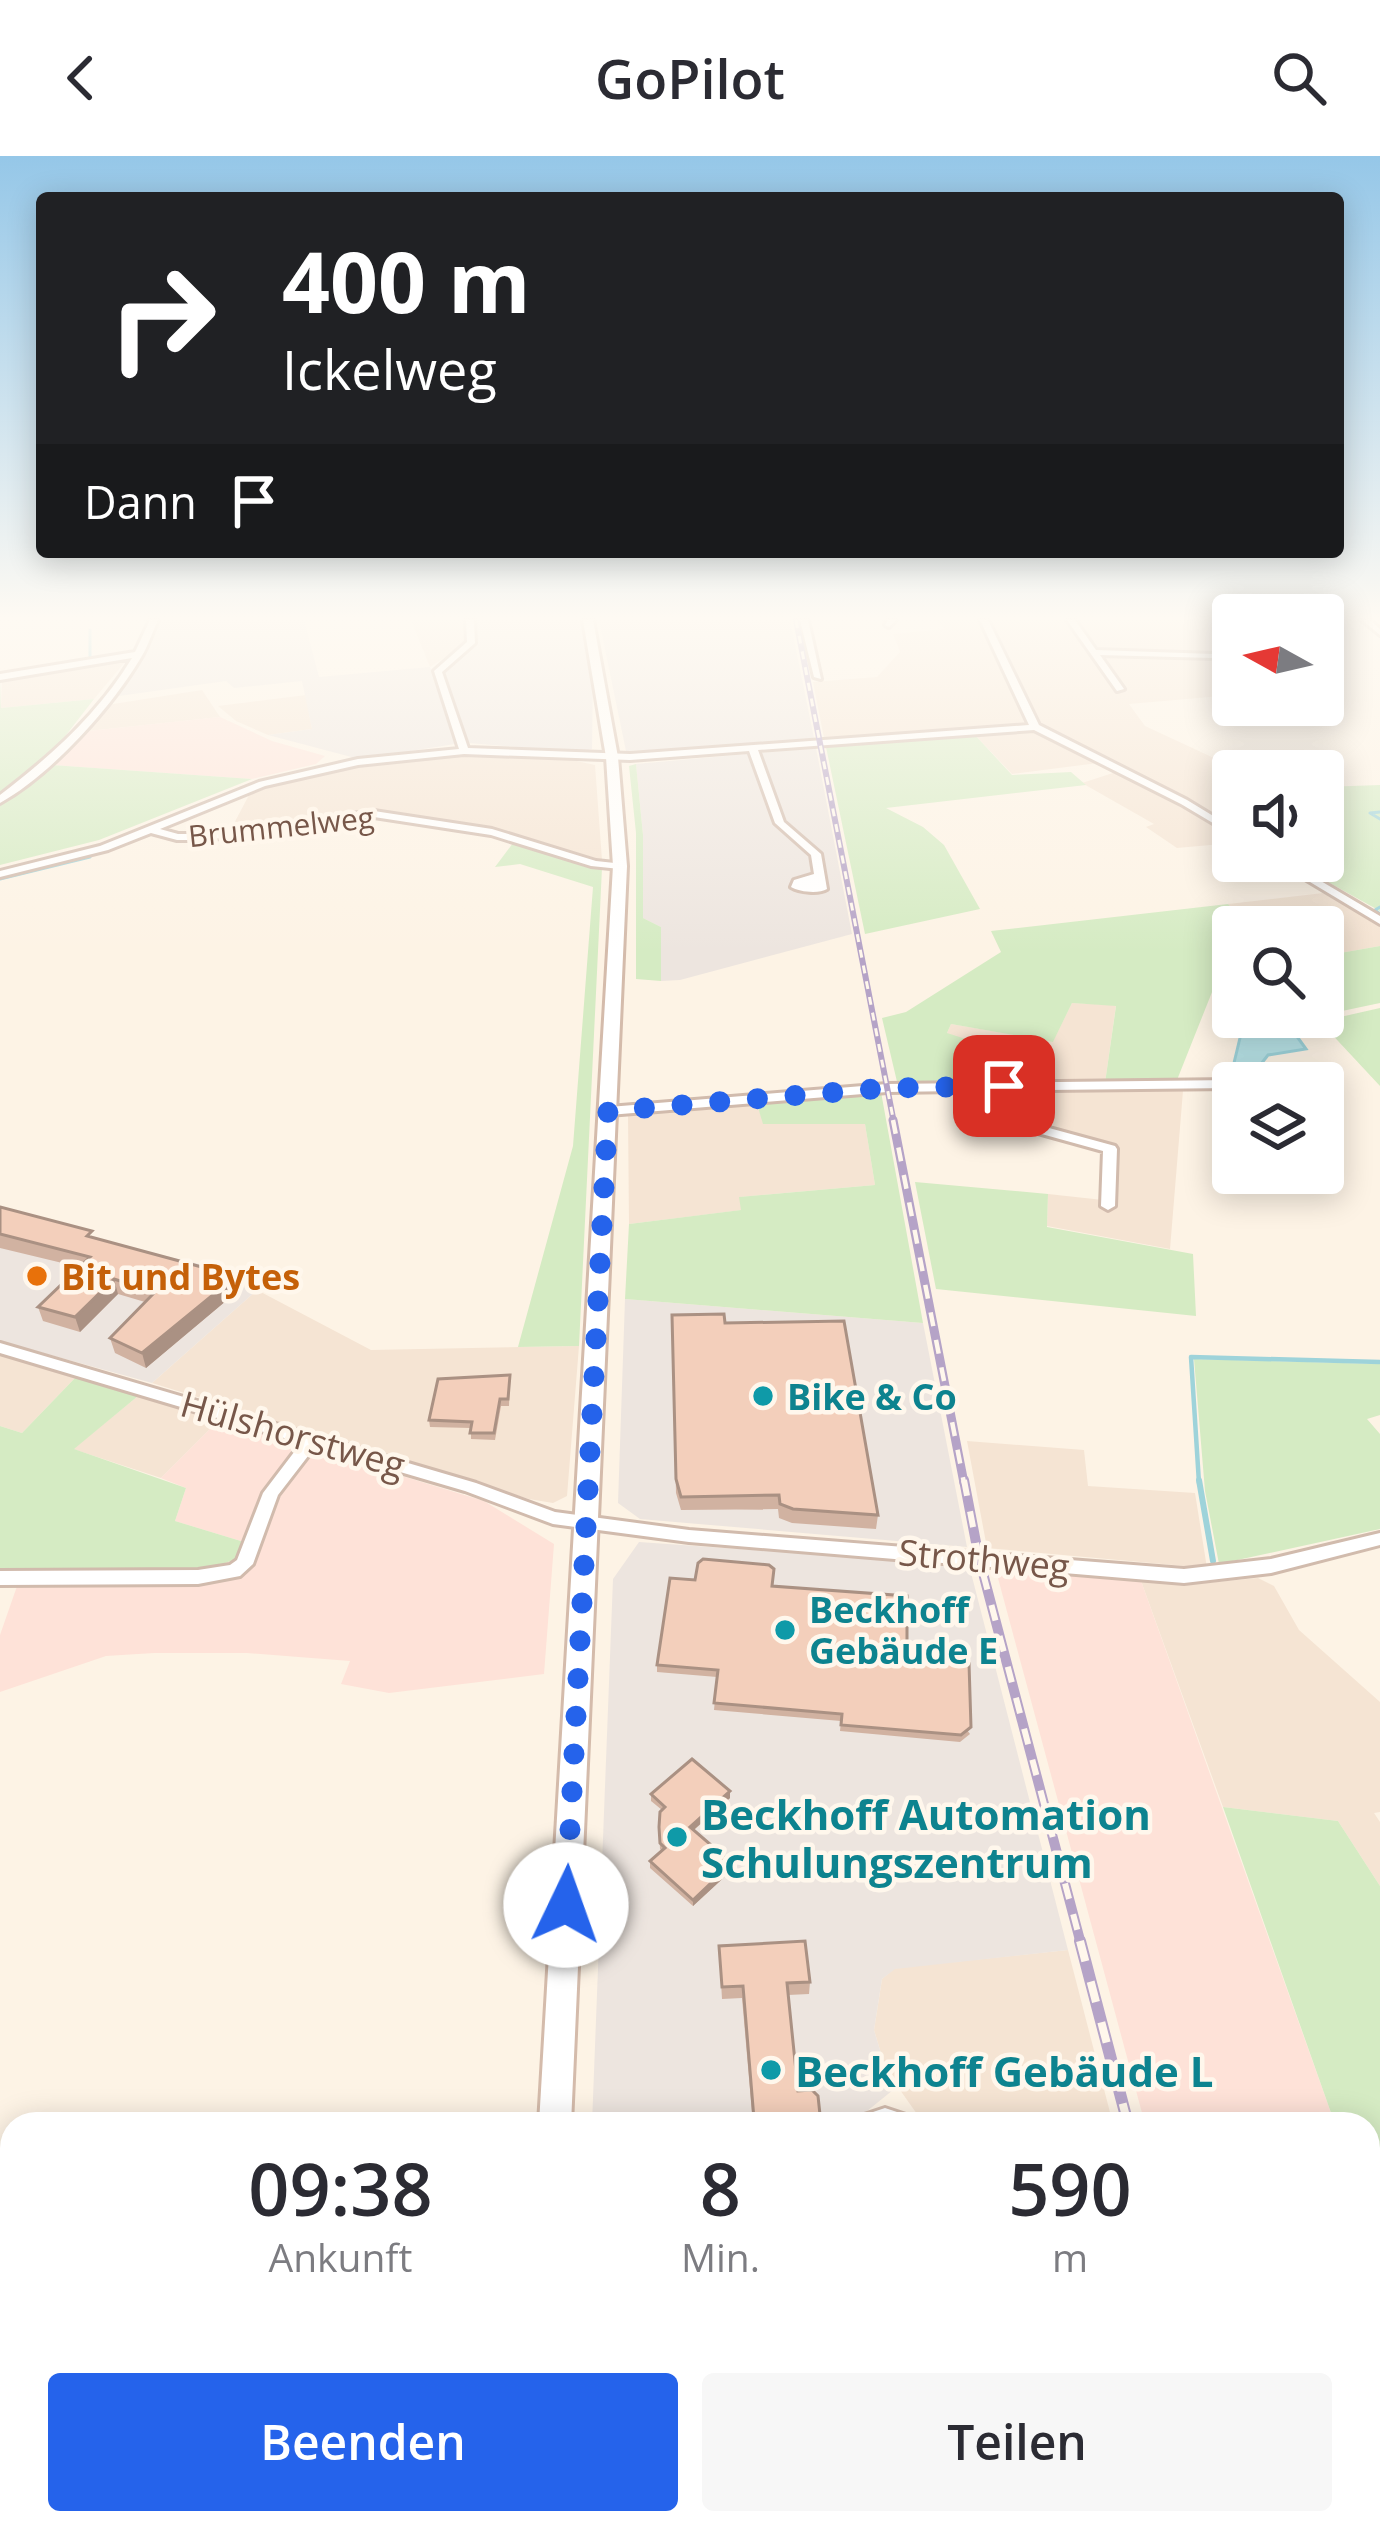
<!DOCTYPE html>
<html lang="de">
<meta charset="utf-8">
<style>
:root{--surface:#fff;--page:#f7f7f7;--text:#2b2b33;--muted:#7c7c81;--accent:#2563eb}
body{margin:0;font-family:"Open Sans",sans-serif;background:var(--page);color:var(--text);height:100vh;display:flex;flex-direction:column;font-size:45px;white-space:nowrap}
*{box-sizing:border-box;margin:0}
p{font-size:39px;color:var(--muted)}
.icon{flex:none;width:66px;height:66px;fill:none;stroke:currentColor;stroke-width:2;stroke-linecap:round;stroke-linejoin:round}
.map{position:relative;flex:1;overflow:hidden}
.side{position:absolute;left:0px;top:1956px;width:1380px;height:423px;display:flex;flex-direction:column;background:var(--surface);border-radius:36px 36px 0 0;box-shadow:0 6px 30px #0003}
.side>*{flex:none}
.guide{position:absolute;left:36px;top:36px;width:1308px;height:366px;border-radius:12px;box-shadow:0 6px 30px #0003;background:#202124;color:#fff;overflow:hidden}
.needle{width:78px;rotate:278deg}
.fabs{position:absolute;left:1212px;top:438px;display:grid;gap:24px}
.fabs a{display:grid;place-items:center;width:132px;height:132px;border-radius:12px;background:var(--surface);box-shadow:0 6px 30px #0003;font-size:60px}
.pin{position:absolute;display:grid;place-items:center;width:102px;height:102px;color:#fff;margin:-51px;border-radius:24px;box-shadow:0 6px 18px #0006}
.me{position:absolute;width:132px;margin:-66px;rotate:3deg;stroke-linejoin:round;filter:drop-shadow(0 0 9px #0008)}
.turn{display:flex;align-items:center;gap:42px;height:252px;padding:0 48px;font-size:54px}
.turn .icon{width:156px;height:156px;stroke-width:2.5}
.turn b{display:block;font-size:84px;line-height:102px}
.then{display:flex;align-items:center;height:114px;padding:0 48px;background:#0003;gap:24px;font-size:45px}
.eta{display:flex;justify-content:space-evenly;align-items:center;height:204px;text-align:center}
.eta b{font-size:72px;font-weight:600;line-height:84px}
.cta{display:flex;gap:24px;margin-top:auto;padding:24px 48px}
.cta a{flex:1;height:138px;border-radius:12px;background:var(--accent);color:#fff;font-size:48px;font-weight:600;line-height:138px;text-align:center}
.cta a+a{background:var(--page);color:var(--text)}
header{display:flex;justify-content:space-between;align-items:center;height:156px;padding:0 48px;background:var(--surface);font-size:54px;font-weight:600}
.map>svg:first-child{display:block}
</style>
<header><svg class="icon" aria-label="back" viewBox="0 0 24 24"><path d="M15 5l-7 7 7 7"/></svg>GoPilot<svg class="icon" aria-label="search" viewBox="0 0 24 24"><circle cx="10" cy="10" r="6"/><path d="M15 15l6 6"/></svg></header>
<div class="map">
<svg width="1380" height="2377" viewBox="0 0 1380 2377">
<rect width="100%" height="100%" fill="#fdf3e5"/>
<path fill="#f5e4d3" d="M 411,464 L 467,464 L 468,487 L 430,511 Z
M 935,464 L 979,464 L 1030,570 L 825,587 L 813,526 L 877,521 L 900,496 L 893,478 L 945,473 Z
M 987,464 L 1233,464 L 1233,539 L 1129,548 L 1145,570 L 1242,615 L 1233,615 L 1233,674 L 1040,570 Z
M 130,500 L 94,543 L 1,552 L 2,523 Z
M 202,534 L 220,561 L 88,575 L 107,549 Z
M 306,539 L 312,573 L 268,579 L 236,565 L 218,550 Z
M 1033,573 L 1039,577 L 1098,607 L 1012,618 L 975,579 Z
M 485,597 L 548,599 L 595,609 L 602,704 L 499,674 L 373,655 L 230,675 L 249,639 L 283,625 L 351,610 Z
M 1116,616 L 1176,646 L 1233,681 L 1233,687 L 1177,692 L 1146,671 L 1154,668 L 1082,627 Z
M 1323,737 L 1380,769 L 1380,790 L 1323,800 L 1323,771 L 1252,771 L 1228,748 Z
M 1072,847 L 1116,849 L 1105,927 L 1014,928 L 947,877 L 951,868 L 1053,885 Z
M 1038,933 L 1183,935 L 1170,1093 L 1047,1070 L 1048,1038 L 1103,1044 L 1106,994 L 1040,974 Z
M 756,945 L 764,968 L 865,968 L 875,1029 L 740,1041 L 742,1054 L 629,1068 L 628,958 Z
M 257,1134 L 371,1194 L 579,1190 L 567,1340 L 553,1347 L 529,1343 L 152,1227 Z
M 0,1199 L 75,1222 L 22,1277 L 0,1270 Z
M 138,1240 L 219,1264 L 161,1322 L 73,1293 Z
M 967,1285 L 1084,1294 L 1088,1330 L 1195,1337 L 1207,1412 L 987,1392 Z
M 1258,1422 L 1274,1430 L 1299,1474 L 1380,1546 L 1380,1656 L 1374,1657 L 1380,1666 L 1380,1730 L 1338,1665 L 1223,1651 L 1141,1425 L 1185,1429 Z
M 1068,1794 L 1113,1968 L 924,1968 L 886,1914 L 874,1874 L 882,1823 L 895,1812 Z
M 1380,2023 L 1380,2228 L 1368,2227 L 1368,2079 L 1375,2079 L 1368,2057 Z
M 1368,2246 L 1380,2246 L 1380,2377 L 1286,2377 L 1283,2367 L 1368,2367 Z"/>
<path fill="#fee2d8" d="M 220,561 L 272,585 L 325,600 L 316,608 L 252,623 L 52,609 L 88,575 Z
M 219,1264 L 484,1345 L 554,1388 L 544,1518 L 389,1537 L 341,1528 L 350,1505 L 247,1497 L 154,1497 L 106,1500 L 0,1536 L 0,1479 L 23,1413 L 209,1413 L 244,1386 L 175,1365 L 186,1332 L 161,1322 Z
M 995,1411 L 1141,1425 L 1335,1968 L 1145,1968 Z"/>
<path fill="#ede5df" d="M 160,464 L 304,464 L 319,521 L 430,511 L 455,588 L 359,603 L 268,579 L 312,573 L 302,525 L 234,532 L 226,525 L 112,541 L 144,497 Z
M 476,464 L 582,464 L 593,516 L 592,593 L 577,596 L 469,587 L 443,515 L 478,487 Z
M 599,464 L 790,464 L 815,587 L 626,595 Z
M 816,592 L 852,778 L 680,824 L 661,825 L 661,771 L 643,762 L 643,679 L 636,608 Z
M 0,1060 L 203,1109 L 257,1134 L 152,1227 L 0,1185 Z
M 625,1143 L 923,1167 L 967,1391 L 640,1363 L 618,1347 Z
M 639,1386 L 969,1409 L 1068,1794 L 895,1813 L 882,1823 L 874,1874 L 886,1914 L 898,1930 L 851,1968 L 592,1968 L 613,1423 Z
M 580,2367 L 1198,2367 L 1204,2377 L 579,2377 Z"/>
<path fill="#d5ebc3" d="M 0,523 L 1,552 L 94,543 L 56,592 L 0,637 Z
M 975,579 L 1012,619 L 1071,616 L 1086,629 L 886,652 L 923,671 L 944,689 L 980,753 L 865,778 L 826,591 Z
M 636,608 L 643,679 L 643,762 L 661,771 L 661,825 L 636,823 L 636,677 L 629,610 Z
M 52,609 L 252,623 L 99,684 L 0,709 L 0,650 Z
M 1380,629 L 1380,755 L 1290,705 L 1323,705 L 1323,631 Z
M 513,687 L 602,712 L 579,1190 L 518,1191 L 573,990 L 593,731 L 520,708 L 495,711 Z
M 1228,748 L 1252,771 L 1233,771 L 1233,794 L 1220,796 L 1222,808 L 1215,810 L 1220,816 L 1175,929 L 1105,927 L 1116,850 L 1072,847 L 1053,886 L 951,868 L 947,877 L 1019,900 L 1014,928 L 898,930 L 882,862 L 906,856 L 1001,796 L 991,775 Z
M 1380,790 L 1380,847 L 1323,859 L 1323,800 Z
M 1380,852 L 1380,930 L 1325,871 L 1327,864 Z
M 881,936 L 923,1167 L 625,1143 L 629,1068 L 741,1054 L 739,1041 L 875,1029 L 865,968 L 763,968 L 756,945 Z
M 915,1026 L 1048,1038 L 1047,1071 L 1193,1098 L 1196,1160 L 936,1133 Z
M 1194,1203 L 1380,1208 L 1380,1259 L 1367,1263 L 1380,1278 L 1380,1373 L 1219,1408 L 1205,1335 Z
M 75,1222 L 138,1240 L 74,1293 L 186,1332 L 175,1365 L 244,1386 L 236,1403 L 209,1413 L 0,1413 L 0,1270 L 22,1277 Z
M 1223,1651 L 1338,1665 L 1380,1730 L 1380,2023 L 1368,2057 L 1368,1968 L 1335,1968 Z"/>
<path fill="#b8e3e7" stroke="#9ed3da" stroke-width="3" d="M 1245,861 L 1283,861 L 1306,893 L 1268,899 L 1254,917 L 1240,914 L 1234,907 Z"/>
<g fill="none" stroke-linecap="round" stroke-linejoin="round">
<path stroke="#9ed3da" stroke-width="3" d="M 90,474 L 90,503
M 80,505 L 110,500
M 259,627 L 277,621
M 1380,656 L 1370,657 L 1380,663
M 0,723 L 90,701
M 1380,751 L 1375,754 L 1380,758"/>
<path stroke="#9ed3da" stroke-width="4.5" d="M 1199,1327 L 1191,1201 L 1380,1206"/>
<path stroke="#9ed3da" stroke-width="6" d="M 1199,1324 L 1213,1405"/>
<defs>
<path id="minor" d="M 150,464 L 158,464 C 153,475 148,489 143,498 C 114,549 52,618 0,647 L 0,639 C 51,600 99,557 132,502 L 0,524 L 0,518 L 135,496 Z
M 466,464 L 474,464 L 475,487 L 442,516 L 468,592 L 630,598 L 1029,569 L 980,464 L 988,464 L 1039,569 L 1187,644 L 1233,672 L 1233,679 L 1181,648 L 1034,574 L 758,594 L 784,666 L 821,698 L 827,733 C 819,738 799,736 791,731 L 794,724 L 814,718 L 811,699 L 775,667 L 749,595 L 630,604 L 464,598 L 358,609 L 265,630 L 160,673 L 178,678 L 205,678 L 374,655 L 492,673 L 596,705 L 624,708 L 624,712 L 620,713 L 591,710 L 491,679 L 374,661 L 205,684 L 177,684 L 151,677 L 108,694 L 0,721 L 0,715 L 100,690 L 259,626 L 358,603 L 459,593 L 434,515 L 467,486 Z
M 800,464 L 808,464 L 821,523 L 814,521 Z
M 888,464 L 896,464 L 889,471 L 885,469 Z
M 1067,464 L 1075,464 L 1096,494 L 1213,498 L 1231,501 L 1233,513 L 1225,505 L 1213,502 L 1100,499 L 1124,533 L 1117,535 Z
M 1362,464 L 1370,464 L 1380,473 L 1380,479 Z
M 1275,705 L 1287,705 L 1380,760 L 1380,768 Z
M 1262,922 L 1266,923 L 1268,927 L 1240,927 L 1246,923 Z
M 1233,924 L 1239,927 L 1233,927 L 1233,932 L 1048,934 L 1049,972 L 1115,990 L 1117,993 L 1115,1050 L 1108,1054 L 1101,1050 L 1103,995 L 1038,977 L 1036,934 L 887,936 L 609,959 L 603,955 L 609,951 L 887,928 Z
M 0,1187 L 476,1327 L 555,1356 L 689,1374 L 1184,1413 L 1271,1403 L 1380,1377 L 1380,1389 L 1271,1417 L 1184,1427 L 689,1386 L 553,1368 L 465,1335 L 315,1291 L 278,1339 L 253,1408 L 240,1420 L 198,1428 L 0,1429 L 0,1415 L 198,1414 L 230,1409 L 237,1404 L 263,1337 L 301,1287 L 0,1197 Z
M 885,1952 L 909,1960 L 912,1968 L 858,1968 L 861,1960 Z
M 1368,2223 L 1380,2223 L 1380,2249 L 1368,2249 Z
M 1162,2367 L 1189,2367 L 1193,2377 L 1166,2377 Z
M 1259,2367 L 1285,2367 L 1287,2377 L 1261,2377 Z"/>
<path id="secondary" d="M 583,464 L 593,464 L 618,601 L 627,710 L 571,1968 L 539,1968 L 613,710 L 606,601 Z
M 515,2367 L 553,2367 L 553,2377 L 515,2377 Z"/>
</defs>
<use href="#minor" stroke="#d1bbad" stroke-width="6"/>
<use href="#secondary" stroke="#d4bbab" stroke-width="6"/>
<use href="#minor" fill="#fff" fill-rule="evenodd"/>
<use href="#secondary" fill="#fff" fill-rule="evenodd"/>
<defs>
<path id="rail-far3" d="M 796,464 L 894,967"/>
<path id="rail-far2" d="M 893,964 L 964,1327"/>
<path id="rail-far1" d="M 964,1324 L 979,1402 L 1081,1788"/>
<path id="rail" d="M 1080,1785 L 1128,1968
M 1233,2367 L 1236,2377"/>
</defs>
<use href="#rail-far3" stroke="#b5a3c7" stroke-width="6"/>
<use href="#rail-far2" stroke="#b5a3c7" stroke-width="9"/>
<use href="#rail-far1" stroke="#b5a3c7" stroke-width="10"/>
<use href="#rail" stroke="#b5a3c7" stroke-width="12"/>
<use href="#rail-far3" stroke="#fff7ec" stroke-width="3" stroke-dasharray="8" stroke-linecap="butt"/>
<use href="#rail-far2" stroke="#fff7ec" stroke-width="4.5" stroke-dasharray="14" stroke-linecap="butt"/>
<use href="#rail-far1" stroke="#fff7ec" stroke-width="6" stroke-dasharray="16" stroke-linecap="butt"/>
<use href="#rail" stroke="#fff7ec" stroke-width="8" stroke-dasharray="21" stroke-linecap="butt"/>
</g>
<path fill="#d1b2a1" d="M 0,1051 L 94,1082 L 233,1139 L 146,1212 L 115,1197 L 110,1182 L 145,1146 L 118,1138 L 80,1176 L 43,1165 L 38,1151 L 79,1111 L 0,1092 Z
M 672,1159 L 725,1167 L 878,1359 L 876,1373 L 792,1367 L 779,1362 L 778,1353 L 681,1354 L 676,1337 Z
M 510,1219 L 509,1250 L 501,1250 L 495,1284 L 471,1283 L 471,1272 L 430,1271 L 429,1264 Z
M 773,1430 L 907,1494 L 970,1578 L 960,1586 L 840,1575 L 841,1565 L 714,1554 L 717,1521 L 657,1516 L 657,1509 Z
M 730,1635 L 730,1642 L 694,1674 L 732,1714 L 693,1750 L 650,1712 L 650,1705 L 662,1695 L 660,1693 L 659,1671 L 662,1654 L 651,1645 L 651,1638 Z
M 719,1790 L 810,1826 L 809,1838 L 788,1839 L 798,1935 L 821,1968 L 753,1968 L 742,1842 L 722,1843 Z"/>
<path fill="#aa9183" d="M 114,1123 L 118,1138 L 80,1176 L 75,1161 Z
M 230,1125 L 233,1139 L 146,1212 L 142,1197 Z
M 730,1635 L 730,1642 L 690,1677 L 690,1671 Z
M 732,1707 L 732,1714 L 693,1750 L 693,1744 Z"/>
<path fill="#f3cfbb" stroke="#aa9183" stroke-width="3" d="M 0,1051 L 92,1075 L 87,1080 L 209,1113 L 230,1125 L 142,1197 L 110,1182 L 155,1136 L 114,1123 L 75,1161 L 38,1151 L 90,1101 L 0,1078 Z
M 724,1158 L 725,1167 L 844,1165 L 878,1359 L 793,1353 L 780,1348 L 779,1339 L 681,1341 L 676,1323 L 672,1159 Z
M 510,1219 L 508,1243 L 500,1243 L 494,1277 L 470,1277 L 472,1266 L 429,1264 L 438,1223 Z
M 703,1403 L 769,1409 L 774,1413 L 772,1430 L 907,1440 L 907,1494 L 959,1498 L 969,1507 L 971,1571 L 961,1579 L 841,1569 L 842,1558 L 714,1547 L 718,1514 L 657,1509 L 670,1422 L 695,1424 L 698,1407 Z
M 692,1603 L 730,1635 L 690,1671 L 732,1707 L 693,1744 L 650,1705 L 665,1692 L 660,1687 L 659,1671 L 660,1656 L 665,1651 L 651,1638 Z
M 805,1785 L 810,1826 L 787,1827 L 798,1935 L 812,1934 L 818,1940 L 821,1968 L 776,1968 L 775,1962 L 754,1963 L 743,1830 L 722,1831 L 719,1790 Z
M 650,2367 L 816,2367 L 816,2377 L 650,2377 Z
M 856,2367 L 1021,2367 L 1022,2377 L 857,2377 Z"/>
<linearGradient id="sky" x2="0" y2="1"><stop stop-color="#95c7e8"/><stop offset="0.58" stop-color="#fefaf3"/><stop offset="1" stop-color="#fefaf3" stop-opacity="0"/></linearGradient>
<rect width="1380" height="796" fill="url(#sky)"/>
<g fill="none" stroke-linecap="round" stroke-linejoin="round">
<path stroke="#2563eb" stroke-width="21" stroke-dasharray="0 37.8" d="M 566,1749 L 608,955 L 887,932 L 1004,930"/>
</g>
<circle fill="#e8710a" stroke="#fff7ec" stroke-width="4.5" cx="37" cy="1120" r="12"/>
<g fill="#0f9aa8" stroke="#fff7ec" stroke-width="4.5">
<circle cx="763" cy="1240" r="12"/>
<circle cx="785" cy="1474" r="12"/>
<circle cx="677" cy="1681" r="12"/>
<circle cx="771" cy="1914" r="12"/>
</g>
<g text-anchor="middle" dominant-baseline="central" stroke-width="9" stroke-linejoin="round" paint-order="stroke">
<g font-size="30" fill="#775749" stroke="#fff7ec">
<text transform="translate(281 670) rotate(-6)">Brummelweg</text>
</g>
<g font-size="36" font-weight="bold" fill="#c56008" stroke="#fff7ec" text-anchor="start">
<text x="61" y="1120">Bit und Bytes</text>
</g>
<g font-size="36" font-weight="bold" fill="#0d838f" stroke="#fff7ec" text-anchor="start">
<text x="787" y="1240">Bike &amp; Co</text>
<text x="809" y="1453">Beckhoff<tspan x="809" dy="41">Gebäude E</tspan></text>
</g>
<g font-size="36" fill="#775749" stroke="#fff7ec">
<text transform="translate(293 1278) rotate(16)">Hülshorstweg</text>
<text transform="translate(984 1403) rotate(5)">Strothweg</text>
</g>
<g font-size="42" font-weight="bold" fill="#0d838f" stroke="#fff7ec" text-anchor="start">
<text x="701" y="1657">Beckhoff Automation<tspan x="701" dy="48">Schulungszentrum</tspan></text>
<text x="795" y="1914">Beckhoff Gebäude L</text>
</g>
</g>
</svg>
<div class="fabs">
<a><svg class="needle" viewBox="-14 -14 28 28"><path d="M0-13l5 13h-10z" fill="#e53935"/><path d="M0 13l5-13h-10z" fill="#7c7c81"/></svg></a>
<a><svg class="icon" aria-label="sound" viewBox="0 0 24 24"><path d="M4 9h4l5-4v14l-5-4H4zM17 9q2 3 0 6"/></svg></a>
<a><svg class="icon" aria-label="search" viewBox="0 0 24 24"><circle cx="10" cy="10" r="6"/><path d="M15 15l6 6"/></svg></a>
<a><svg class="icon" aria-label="layers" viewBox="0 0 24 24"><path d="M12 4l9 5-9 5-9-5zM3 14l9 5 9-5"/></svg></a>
</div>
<div class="pin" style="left:1004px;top:930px;background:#d93025"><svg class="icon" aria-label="arrive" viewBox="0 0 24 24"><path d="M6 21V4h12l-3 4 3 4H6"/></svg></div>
<svg class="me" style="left:566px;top:1749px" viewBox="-20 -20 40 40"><circle r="19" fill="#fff"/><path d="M0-13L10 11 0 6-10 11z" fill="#2563eb"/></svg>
<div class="guide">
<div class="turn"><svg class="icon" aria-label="right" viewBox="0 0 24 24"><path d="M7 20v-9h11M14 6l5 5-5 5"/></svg><div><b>400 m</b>Ickelweg</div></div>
<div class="then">Dann<svg class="icon" aria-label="arrive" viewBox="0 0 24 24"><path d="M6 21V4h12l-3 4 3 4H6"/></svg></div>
</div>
<section class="side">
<div class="eta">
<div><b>09:38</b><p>Ankunft</p></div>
<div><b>8</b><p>Min.</p></div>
<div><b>590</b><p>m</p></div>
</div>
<div class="cta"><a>Beenden</a><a>Teilen</a></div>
</section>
</div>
